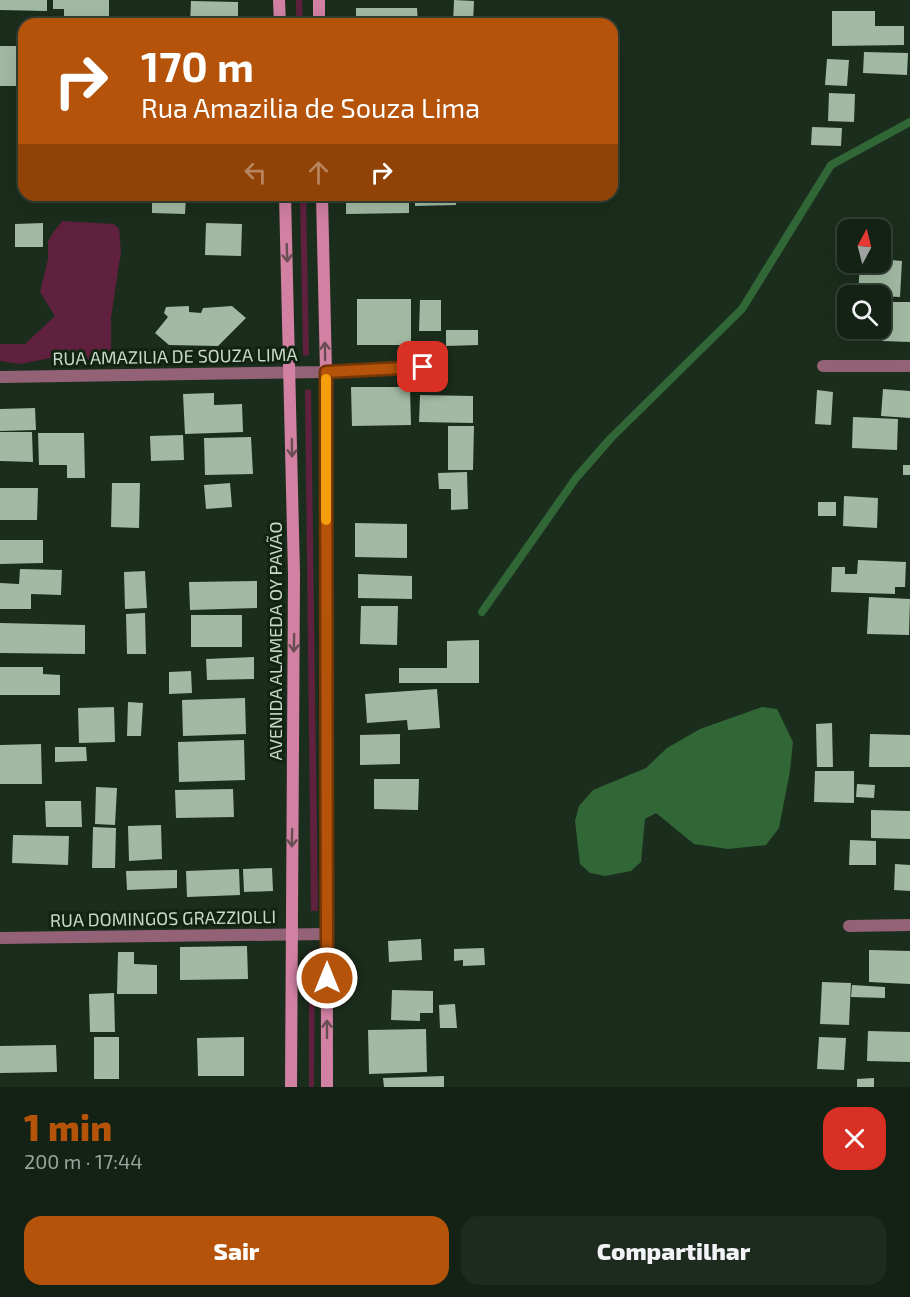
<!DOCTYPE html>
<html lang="pt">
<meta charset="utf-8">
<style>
:root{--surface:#142215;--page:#1d2a1e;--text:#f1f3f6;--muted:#9da4a0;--line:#333f34;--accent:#b45309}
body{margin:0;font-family:"Exo 2",sans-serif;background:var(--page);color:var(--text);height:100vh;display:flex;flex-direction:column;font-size:22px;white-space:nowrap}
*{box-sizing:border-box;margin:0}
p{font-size:20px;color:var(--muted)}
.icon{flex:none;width:33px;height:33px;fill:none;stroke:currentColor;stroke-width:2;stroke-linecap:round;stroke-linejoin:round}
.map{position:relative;height:1087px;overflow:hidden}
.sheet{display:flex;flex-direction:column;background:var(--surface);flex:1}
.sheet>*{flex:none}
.banner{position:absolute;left:18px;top:18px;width:600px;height:183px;border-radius:18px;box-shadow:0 6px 24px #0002,0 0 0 2px var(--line);background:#b45309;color:#fff;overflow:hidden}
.needle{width:39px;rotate:7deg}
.buttons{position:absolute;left:837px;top:219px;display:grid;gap:12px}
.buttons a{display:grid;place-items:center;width:54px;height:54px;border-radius:12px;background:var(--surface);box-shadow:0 6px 24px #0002,0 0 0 2px var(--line);font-size:30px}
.pin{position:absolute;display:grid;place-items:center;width:51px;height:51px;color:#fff;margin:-26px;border-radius:12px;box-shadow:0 3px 9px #0006}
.me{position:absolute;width:66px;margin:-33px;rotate:0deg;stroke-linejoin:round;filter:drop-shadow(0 0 4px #0008)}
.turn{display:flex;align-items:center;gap:21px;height:126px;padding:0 24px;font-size:27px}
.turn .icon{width:78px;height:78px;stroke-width:2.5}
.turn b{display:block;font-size:42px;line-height:51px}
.lanes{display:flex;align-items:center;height:57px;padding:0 24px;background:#0003;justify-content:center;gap:30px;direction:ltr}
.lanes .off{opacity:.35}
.round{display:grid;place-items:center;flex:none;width:63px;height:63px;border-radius:18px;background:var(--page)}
.head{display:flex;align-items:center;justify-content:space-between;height:102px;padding:0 24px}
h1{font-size:36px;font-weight:800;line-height:45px;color:var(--accent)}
.primary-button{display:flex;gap:12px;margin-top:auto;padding:12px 24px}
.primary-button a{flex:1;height:69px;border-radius:18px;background:var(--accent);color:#fff;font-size:24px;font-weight:800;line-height:69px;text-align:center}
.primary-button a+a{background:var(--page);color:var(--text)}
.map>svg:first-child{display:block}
</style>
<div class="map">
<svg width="910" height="1087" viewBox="0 0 910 1087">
<rect width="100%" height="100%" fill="#1b2d1c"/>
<path fill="#5f213e" d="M 296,0 L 302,0 L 303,24 L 296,24 Z
M 300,195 L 306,195 L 309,355 L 303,356 Z
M 62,221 L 114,224 L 119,229 L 121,251 L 111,318 L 111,354 L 99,361 L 56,357 L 20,364 L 0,361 L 0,344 L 25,344 L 55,316 L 40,292 L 48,259 L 48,242 L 52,234 Z
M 311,389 L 318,911 L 311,911 L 305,390 Z
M 315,950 L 314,1087 L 309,1087 L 309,951 Z"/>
<path fill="#316736" d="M 762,707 L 777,709 L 793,742 L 790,771 L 779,828 L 766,845 L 728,849 L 694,844 L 656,813 L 645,819 L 641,862 L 631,871 L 605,876 L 590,873 L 580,864 L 575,821 L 579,806 L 593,790 L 646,768 L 667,748 L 700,729 Z"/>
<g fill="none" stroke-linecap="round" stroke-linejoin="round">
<path stroke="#316736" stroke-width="8" d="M 482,612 L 576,478 L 611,438 L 742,309 L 831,165 L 910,122"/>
</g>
<path fill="#a2baa3" d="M 0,0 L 47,0 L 47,11 L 0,10 Z
M 53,0 L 109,0 L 109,22 L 64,23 L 64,9 L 53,9 Z
M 454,0 L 474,1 L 473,24 L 453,24 Z
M 191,1 L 238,2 L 238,24 L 190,24 Z
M 356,8 L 417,8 L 418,24 L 356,24 Z
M 832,11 L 875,11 L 875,26 L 904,26 L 904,45 L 832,46 Z
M 0,46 L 24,46 L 24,86 L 0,86 Z
M 864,52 L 908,53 L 907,75 L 863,73 Z
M 827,59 L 849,60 L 847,86 L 825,85 Z
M 829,93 L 855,94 L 854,122 L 828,121 Z
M 17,103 L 24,103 L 24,130 L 17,130 Z
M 812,127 L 842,128 L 841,146 L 811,145 Z
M 346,195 L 409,195 L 409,213 L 346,214 Z
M 415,195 L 456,195 L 456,205 L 415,206 Z
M 152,196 L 186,196 L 185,214 L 152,213 Z
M 43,223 L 43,247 L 15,247 L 15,224 Z
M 206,223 L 242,224 L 241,256 L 205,255 Z
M 880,259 L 902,261 L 900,297 L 858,295 L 860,262 L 880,262 Z
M 357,299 L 411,299 L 411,345 L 357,345 Z
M 420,300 L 441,300 L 441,331 L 419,331 Z
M 883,302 L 910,302 L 910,342 L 882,341 Z
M 189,306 L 189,312 L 201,313 L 203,308 L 232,306 L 246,318 L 218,346 L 169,345 L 155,333 L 168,317 L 164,313 L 166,307 Z
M 446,330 L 478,330 L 478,345 L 446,346 Z
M 351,387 L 410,387 L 411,425 L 352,426 Z
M 883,389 L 910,391 L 910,418 L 881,416 Z
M 817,390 L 833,392 L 831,425 L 815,424 Z
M 214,393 L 214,405 L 242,404 L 243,432 L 185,434 L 183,394 Z
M 420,395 L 473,396 L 473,423 L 419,422 Z
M 35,408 L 36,430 L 0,431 L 0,409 Z
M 853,417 L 898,419 L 897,450 L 852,448 Z
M 448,426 L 474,426 L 473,470 L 448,470 Z
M 0,432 L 32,432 L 33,462 L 0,461 Z
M 38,433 L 84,433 L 85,478 L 67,478 L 67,465 L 39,465 Z
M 183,435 L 184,460 L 151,461 L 150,436 Z
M 251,437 L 253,474 L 205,475 L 204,438 Z
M 903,465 L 910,465 L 910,475 L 903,475 Z
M 467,472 L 468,509 L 451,510 L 451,489 L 439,489 L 438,473 Z
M 112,483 L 140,483 L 139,528 L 111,527 Z
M 230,483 L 232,507 L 206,509 L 204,485 Z
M 0,488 L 38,488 L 37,520 L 0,520 Z
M 844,496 L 878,498 L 877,528 L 843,526 Z
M 818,502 L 836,502 L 836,516 L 818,516 Z
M 355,523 L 407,524 L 407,558 L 355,557 Z
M 0,540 L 43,540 L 43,563 L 0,564 Z
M 858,560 L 906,562 L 905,587 L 895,587 L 895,594 L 831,592 L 832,567 L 845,567 L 845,574 L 857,574 Z
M 20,569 L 62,570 L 61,595 L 31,594 L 31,609 L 0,609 L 0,583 L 19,584 Z
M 145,571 L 147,608 L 125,609 L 124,572 Z
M 358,574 L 412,576 L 412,599 L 358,598 Z
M 257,581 L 257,608 L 190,610 L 189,582 Z
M 869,597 L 910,599 L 909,635 L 867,634 Z
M 361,606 L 398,606 L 397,645 L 360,644 Z
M 145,613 L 146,654 L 127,654 L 126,614 Z
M 191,615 L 242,615 L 242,647 L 191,647 Z
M 0,623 L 85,625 L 85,654 L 0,653 Z
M 479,640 L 479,683 L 399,683 L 399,668 L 447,668 L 447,641 Z
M 254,657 L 254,679 L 207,680 L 206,659 Z
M 0,667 L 43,667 L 43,674 L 60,675 L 60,695 L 0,695 Z
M 191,671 L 192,693 L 169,694 L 169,672 Z
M 437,689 L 440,728 L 408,730 L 407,720 L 367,723 L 365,694 Z
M 245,698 L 246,734 L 183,736 L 182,700 Z
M 128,702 L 143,703 L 141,736 L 127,736 Z
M 114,707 L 115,742 L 79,743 L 78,708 Z
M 832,723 L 833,767 L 817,767 L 816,724 Z
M 400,734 L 400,764 L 360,765 L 360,735 Z
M 870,734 L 910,735 L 910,767 L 869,767 Z
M 244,740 L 245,780 L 179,782 L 178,742 Z
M 41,744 L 42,784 L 0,784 L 0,745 Z
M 55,747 L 86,747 L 87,761 L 55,762 Z
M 815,771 L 854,771 L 854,803 L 814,802 Z
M 374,779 L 419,779 L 418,810 L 374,809 Z
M 857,784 L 875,785 L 874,798 L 856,797 Z
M 96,787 L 117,788 L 115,825 L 95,824 Z
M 233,789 L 234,817 L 176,818 L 175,790 Z
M 45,801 L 81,801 L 82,827 L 46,827 Z
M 871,810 L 910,811 L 910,839 L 871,838 Z
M 161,825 L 162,859 L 129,861 L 128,826 Z
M 93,827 L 116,828 L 115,868 L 92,868 Z
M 13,835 L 69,836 L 68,865 L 12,863 Z
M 850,840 L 876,841 L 876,865 L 849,865 Z
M 895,864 L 910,865 L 910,891 L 894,890 Z
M 272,868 L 273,891 L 244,892 L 243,869 Z
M 239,869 L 240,895 L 187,897 L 186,871 Z
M 177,870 L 177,888 L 127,890 L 126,871 Z
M 421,939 L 422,960 L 389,962 L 388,941 Z
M 247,946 L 248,979 L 180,980 L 180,947 Z
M 484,948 L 485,965 L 463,966 L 463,960 L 454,961 L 454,949 Z
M 869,950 L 910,951 L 910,984 L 869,982 Z
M 118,952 L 134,952 L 134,964 L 157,965 L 157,994 L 117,994 Z
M 822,982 L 851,983 L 849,1025 L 820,1024 Z
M 852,985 L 885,987 L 885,998 L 851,997 Z
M 392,990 L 433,991 L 433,1013 L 420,1013 L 420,1021 L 391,1020 Z
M 114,993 L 115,1032 L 90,1032 L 89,994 Z
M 455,1004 L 457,1028 L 440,1028 L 439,1005 Z
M 426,1029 L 427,1072 L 369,1074 L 368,1030 Z
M 868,1031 L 910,1032 L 910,1062 L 867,1061 Z
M 94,1037 L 119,1037 L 119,1079 L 94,1079 Z
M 244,1037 L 244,1076 L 198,1076 L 197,1038 Z
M 819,1037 L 846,1038 L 844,1070 L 817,1069 Z
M 56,1045 L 57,1072 L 0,1073 L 0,1046 Z
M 444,1076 L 444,1087 L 384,1087 L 383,1078 Z
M 874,1078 L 874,1087 L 857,1087 L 857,1079 Z"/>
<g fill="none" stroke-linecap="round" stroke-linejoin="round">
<path stroke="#946276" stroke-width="12" d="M 823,366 L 910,366
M 0,377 L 326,372 L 423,367
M 849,926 L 910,925
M 0,938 L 327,934"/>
<path stroke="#d281a3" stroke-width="12" d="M 279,0 L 280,24
M 319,0 L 319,24
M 285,195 L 294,574 L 291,1087
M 322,195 L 326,372 L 327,1087"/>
</g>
<defs><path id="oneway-shaft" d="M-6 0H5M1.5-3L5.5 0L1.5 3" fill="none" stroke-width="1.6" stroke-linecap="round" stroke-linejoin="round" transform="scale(1.5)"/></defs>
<g stroke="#684e53">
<use href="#oneway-shaft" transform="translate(287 253) rotate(88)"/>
<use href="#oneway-shaft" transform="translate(325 351) rotate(-91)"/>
<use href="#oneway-shaft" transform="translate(292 448) rotate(89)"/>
<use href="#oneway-shaft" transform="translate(294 643) rotate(91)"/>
<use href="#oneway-shaft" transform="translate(292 838) rotate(91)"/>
<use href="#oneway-shaft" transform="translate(327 1029) rotate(-90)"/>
</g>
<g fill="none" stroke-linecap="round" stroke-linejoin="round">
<defs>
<path id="route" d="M 327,978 L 326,372 L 423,367"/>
</defs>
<use href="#route" stroke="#753606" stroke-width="15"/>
<use href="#route" stroke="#b45309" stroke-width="10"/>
<path stroke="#f59e0b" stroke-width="10" d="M 326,379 L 326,520"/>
</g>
<g text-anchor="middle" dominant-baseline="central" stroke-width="6" stroke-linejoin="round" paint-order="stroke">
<g font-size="18" fill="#cbd7cc" stroke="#112412">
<text transform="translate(175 356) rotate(-1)">RUA AMAZILIA DE SOUZA LIMA</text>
<text transform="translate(275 641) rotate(-90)">AVENIDA ALAMEDA OY PAVÃO</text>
<text transform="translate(163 918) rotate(-1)">RUA DOMINGOS GRAZZIOLLI</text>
</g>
</g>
</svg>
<div class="buttons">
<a><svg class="needle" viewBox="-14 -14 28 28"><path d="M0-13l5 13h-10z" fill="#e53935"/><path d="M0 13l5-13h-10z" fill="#9da4a0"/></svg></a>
<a><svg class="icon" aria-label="search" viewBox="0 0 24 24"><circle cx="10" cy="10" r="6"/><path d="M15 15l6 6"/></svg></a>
</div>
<div class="pin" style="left:423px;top:367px;background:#d93025"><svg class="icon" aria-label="arrive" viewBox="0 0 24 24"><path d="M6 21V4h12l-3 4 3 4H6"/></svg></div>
<svg class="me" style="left:327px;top:978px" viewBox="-20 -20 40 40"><circle r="17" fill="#b45309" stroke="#fff" stroke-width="3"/><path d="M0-11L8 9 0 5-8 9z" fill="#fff"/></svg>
<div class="banner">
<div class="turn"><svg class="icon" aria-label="right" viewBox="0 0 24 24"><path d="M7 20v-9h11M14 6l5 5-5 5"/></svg><div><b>170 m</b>Rua Amazilia de Souza Lima</div></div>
<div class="lanes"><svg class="icon off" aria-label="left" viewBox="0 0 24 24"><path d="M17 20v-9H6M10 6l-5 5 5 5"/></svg><svg class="icon off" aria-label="ahead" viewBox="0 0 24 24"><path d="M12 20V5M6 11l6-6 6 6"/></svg><svg class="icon" aria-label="right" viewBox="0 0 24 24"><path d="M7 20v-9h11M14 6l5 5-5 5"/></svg></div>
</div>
</div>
<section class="sheet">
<div class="head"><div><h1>1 min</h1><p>200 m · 17:44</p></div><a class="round" style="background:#d93025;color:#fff"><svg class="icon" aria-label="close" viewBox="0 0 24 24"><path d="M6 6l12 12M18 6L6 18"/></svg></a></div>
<div class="primary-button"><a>Sair</a><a>Compartilhar</a></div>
</section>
